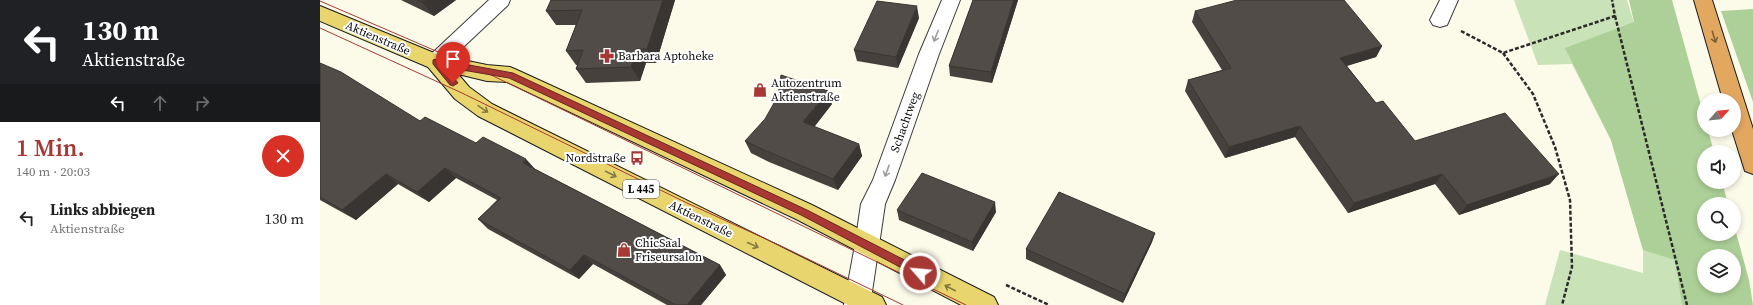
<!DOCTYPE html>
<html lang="de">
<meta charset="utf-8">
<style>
:root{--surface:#fff;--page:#f6f6f6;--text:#222;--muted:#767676;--accent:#a83833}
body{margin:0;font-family:"Source Serif 4",serif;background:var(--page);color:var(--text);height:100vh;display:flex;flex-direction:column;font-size:15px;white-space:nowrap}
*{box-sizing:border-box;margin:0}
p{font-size:13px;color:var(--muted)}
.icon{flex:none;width:22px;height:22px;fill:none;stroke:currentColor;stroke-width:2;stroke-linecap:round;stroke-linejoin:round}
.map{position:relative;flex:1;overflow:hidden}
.details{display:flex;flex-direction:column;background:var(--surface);width:320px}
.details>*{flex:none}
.hud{background:#202124;color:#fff;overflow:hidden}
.needle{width:26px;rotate:63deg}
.tools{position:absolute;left:1377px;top:93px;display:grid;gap:8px}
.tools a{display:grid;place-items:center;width:44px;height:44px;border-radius:50%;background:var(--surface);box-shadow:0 2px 6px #0003;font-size:20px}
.pin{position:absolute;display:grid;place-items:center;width:34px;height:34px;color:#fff;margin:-41px -17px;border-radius:50% 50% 50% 0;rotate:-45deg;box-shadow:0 0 4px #0007}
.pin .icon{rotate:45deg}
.me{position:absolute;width:44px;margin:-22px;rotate:297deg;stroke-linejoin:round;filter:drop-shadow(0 0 3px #0008)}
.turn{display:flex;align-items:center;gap:14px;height:84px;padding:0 16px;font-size:18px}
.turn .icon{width:52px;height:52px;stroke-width:2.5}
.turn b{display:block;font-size:28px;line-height:34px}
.lanes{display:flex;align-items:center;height:38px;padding:0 16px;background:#0003;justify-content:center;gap:20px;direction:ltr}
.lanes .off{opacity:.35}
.round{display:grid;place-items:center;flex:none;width:42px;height:42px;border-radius:21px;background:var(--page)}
.headline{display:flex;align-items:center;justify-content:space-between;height:68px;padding:0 16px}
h1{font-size:24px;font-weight:600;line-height:30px;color:var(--accent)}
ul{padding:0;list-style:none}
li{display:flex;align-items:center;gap:12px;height:56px;padding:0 16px}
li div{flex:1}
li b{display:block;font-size:15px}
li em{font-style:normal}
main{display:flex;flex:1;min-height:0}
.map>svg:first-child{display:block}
</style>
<main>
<section class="details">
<div class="hud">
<div class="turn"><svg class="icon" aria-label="left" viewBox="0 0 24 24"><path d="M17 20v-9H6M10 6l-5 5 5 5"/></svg><div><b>130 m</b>Aktienstraße</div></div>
<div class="lanes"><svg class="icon" aria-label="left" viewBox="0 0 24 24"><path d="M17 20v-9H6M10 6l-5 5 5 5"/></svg><svg class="icon off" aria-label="ahead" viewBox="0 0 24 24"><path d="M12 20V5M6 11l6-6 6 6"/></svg><svg class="icon off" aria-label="right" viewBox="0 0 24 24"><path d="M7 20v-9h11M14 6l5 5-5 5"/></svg></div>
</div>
<div class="headline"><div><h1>1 Min.</h1><p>140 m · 20:03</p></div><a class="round" style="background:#d93025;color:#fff"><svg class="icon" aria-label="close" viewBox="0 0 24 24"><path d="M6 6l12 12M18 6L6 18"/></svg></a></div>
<ul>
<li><svg class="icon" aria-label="left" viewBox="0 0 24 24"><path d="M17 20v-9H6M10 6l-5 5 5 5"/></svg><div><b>Links abbiegen</b><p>Aktienstraße</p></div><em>130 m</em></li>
</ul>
</section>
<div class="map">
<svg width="1433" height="305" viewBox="0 0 1433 305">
<rect width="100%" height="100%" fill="#fcfae9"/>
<path fill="#c9e2b7" d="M 1194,0 L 1307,0 L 1369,203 L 1384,286 L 1393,305 L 1225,305 L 1240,250 L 1323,273 L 1323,250 L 1291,140 L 1252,64 L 1218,65 Z"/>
<path fill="#add098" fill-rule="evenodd" d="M 1309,0 L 1352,0 L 1384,116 L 1384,130 L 1388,130 L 1394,152 L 1384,152 L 1384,182 L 1402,182 L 1408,204 L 1384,204 L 1384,234 L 1414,234 L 1414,225 L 1429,280 L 1433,305 L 1362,305 L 1355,260 L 1323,250 L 1291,140 L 1245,48 L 1314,22 ZM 1384,256 L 1414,256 L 1414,286 L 1384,286 Z
M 1433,9 L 1433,102 L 1401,11 Z"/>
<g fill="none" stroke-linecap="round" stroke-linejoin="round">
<defs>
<path id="minor" d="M 622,0 L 640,0 L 619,54 L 575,180 L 565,204 L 559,245 L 555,252 L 547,255 L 539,252 L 535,245 L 541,204 L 553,180 L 599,54 Z
M 1120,0 L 1138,0 L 1127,25 L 1120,27 L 1113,25 L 1110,20 Z"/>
<path id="tertiary" d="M 169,0 L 190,0 L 188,5 L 122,67 L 115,69 L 108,67 L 105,62 L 108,57 Z
M 547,235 L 555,238 L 559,245 L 550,305 L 524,305 L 535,245 L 539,238 Z"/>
<path id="primary" d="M 0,6 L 119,55 L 167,65 L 190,67 L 197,70 L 492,205 L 674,297 L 678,305 L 641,305 L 476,219 L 187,82 L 167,81 L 138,74 L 149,87 L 172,104 L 562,297 L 566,305 L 528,305 L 158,116 L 135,99 L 108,67 L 0,21 Z"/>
<path id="motorway" d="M 1374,0 L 1392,0 L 1433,129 L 1433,174 L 1425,171 L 1412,130 L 1414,130 L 1414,100 L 1403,100 Z"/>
</defs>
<use href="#minor" stroke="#3c3c3c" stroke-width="2"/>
<use href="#tertiary" stroke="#3c3c3c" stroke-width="2"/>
<use href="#primary" stroke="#1a1a1a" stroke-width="2"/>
<use href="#motorway" stroke="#1a1a1a" stroke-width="2"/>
<path stroke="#2b2b2b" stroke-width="2.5" stroke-dasharray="4 2" stroke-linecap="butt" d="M 1295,16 L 1367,305
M 1141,31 L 1183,53 L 1295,16 L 1292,0
M 1183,53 L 1213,94 L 1235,147 L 1250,200 L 1252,267 L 1242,305
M 686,285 L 729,305"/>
<use href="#minor" fill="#fff" fill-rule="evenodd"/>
<use href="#tertiary" fill="#fff" fill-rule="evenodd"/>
<use href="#primary" fill="#e8d56d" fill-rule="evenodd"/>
<use href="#motorway" fill="#e2a860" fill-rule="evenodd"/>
<path stroke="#a83833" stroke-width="1" d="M 0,1 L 167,73 L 646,305
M 0,28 L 142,93 L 367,203 L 459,245 L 583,305"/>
</g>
<path fill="#46413d" d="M 81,0 L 136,0 L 114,16 Z
M 231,0 L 355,0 L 336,63 L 326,63 L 320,81 L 266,83 L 256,69 L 258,65 L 256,65 L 246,51 L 256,25 L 236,25 L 226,11 Z
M 653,0 L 698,0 L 672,83 L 630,76 L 629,66 Z
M 875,11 L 1062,46 L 1056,57 L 1027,66 L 1056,103 L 1095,141 L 1230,184 L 1139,215 L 1115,184 L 1028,213 L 975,137 L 905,158 L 865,91 L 868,80 L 902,70 L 872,22 Z
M 599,18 L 578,68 L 537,61 L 534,50 Z
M 0,63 L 100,121 L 156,143 L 215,169 L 400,265 L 406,275 L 381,305 L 347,305 L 273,264 L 259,279 L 168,229 L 158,219 L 177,200 L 136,178 L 109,202 L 78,184 L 36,220 L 0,200 Z
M 512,104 L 494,127 L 539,144 L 542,156 L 518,190 L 449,162 L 431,153 L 425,141 Z
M 577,210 L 676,212 L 653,251 L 579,220 Z
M 835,233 L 832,242 L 803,303 L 706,259 L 706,249 Z"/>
<path fill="#393532" d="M 106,0 L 136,0 L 114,16 L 102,2 Z
M 343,0 L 355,0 L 336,63 L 327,49 Z
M 694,0 L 698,0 L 672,83 L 671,72 Z
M 597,6 L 599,18 L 578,68 L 576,57 Z
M 1062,46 L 1056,57 L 1015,69 L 1020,58 Z
M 317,49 L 326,63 L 320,81 L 311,67 Z
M 508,91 L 512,104 L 488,135 L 483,122 Z
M 980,126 L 975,137 L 905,158 L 909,147 Z
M 539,144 L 542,156 L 518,190 L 513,179 Z
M 206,159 L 216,170 L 203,163 Z
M 125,168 L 136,178 L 109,202 L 97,192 Z
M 66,174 L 78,184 L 36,220 L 22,210 Z
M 1122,174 L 1115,184 L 1028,213 L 1034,203 Z
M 1239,174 L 1230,184 L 1139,215 L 1147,205 Z
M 675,202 L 676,212 L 653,251 L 652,242 Z
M 835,233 L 832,242 L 803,303 L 805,294 Z
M 264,255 L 273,264 L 259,279 L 250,270 Z
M 400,265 L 406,275 L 381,305 L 367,305 Z"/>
<path fill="#514c47" stroke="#393532" d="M 97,0 L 106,0 L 102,2 Z
M 231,0 L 343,0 L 327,49 L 317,49 L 311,67 L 256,69 L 263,50 L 246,51 L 262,10 L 226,11 Z
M 653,0 L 694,0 L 671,72 L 629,66 Z
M 917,0 L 1024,0 L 1062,46 L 1020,58 L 1056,103 L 1063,101 L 1095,141 L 1185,113 L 1239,174 L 1147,205 L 1122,174 L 1034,203 L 980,126 L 909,147 L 868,80 L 911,68 L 875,11 Z
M 557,1 L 597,6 L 576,57 L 534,50 Z
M 0,63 L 21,72 L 100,121 L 105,117 L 156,143 L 163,137 L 206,159 L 203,163 L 400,265 L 367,305 L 356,305 L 264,255 L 250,270 L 158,219 L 181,198 L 125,168 L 97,192 L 66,174 L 22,210 L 0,197 Z
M 461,75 L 508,91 L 483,122 L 539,144 L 513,179 L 444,150 L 425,141 L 445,119 L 458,96 Z
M 602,173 L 675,202 L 652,242 L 577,210 Z
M 739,192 L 835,233 L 805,294 L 706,249 Z"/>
<defs><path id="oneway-shaft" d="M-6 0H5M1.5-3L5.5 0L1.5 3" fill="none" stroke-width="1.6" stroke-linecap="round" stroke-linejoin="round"/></defs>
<g stroke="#9d9d9d">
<use href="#oneway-shaft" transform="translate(616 36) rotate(112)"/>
<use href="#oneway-shaft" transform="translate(567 171) rotate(110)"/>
</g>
<use stroke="#806039" href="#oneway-shaft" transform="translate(1394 37) rotate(73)"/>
<g stroke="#847940">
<use href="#oneway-shaft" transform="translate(163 109) rotate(34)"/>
<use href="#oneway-shaft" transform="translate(291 174) rotate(27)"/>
<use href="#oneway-shaft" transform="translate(433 245) rotate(25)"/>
<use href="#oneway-shaft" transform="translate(630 288) rotate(-153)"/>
</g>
<path fill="#a83833" stroke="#6d2421" d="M 116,59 L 193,73 L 487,210 L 604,270 L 606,273 L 604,276 L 600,277 L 597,276 L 481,215 L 189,78 L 125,67 L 138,83 L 133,86 L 130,85 L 113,64 L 113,60 Z"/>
<defs>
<symbol id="pharmacy-bare" viewBox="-9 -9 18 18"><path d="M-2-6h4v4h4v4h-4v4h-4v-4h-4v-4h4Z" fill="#a83833" stroke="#fff" stroke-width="2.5" paint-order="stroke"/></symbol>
<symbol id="shop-bare" viewBox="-9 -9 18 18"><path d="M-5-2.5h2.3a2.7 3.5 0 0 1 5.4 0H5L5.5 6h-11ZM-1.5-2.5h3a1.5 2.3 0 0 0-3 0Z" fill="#a83833" stroke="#fff" stroke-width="2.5" paint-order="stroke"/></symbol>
<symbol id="bus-bare" viewBox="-9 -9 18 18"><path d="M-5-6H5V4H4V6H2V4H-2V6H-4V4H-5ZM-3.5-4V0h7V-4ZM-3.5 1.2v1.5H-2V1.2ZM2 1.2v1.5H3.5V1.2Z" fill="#a83833" stroke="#fff" stroke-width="2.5" paint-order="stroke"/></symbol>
</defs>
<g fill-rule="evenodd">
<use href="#pharmacy-bare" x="277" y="46" width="20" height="20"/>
<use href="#shop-bare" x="430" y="80" width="20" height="20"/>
<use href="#bus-bare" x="307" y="148" width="20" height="20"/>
<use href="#shop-bare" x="294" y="240" width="20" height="20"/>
</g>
<g text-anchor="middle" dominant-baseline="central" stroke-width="4" stroke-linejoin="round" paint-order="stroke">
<rect fill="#fff" stroke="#535353" stroke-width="1" x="303" y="180" width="36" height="18" rx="3"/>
<g font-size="11" font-weight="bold" fill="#090909">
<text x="321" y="189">L 445</text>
</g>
<g font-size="12" fill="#090909" stroke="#fff">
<text transform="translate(58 38) rotate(23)">Aktienstraße</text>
<text transform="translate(585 122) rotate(-70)">Schachtweg</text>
<text transform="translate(381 219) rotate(26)">Aktienstraße</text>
</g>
<g font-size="12" fill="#090909" stroke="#fff" text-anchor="start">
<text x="298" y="56">Barbara Aptoheke</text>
<text x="451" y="83">Autozentrum<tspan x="451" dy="14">Aktienstraße</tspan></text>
<text x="306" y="158" text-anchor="end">Nordstraße</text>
<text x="315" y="243">ChicSaal<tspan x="315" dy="14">Friseursalon</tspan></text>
</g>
</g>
</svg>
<div class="tools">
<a><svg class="needle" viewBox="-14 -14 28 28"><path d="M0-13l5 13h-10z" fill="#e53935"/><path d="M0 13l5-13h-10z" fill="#767676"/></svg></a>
<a><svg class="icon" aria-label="sound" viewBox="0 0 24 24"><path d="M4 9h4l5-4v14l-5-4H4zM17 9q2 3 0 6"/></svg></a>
<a><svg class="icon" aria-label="search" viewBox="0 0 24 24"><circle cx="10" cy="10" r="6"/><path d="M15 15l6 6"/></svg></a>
<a><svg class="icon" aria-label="layers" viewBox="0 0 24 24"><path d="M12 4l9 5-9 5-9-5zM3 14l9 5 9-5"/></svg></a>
</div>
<div class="pin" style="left:133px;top:83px;background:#d93025"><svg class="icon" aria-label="arrive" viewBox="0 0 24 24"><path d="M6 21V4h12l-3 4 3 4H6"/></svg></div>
<svg class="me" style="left:600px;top:273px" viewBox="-20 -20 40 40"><circle r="17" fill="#a83833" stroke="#fff" stroke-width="3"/><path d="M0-11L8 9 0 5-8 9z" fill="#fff"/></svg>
</div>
</main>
